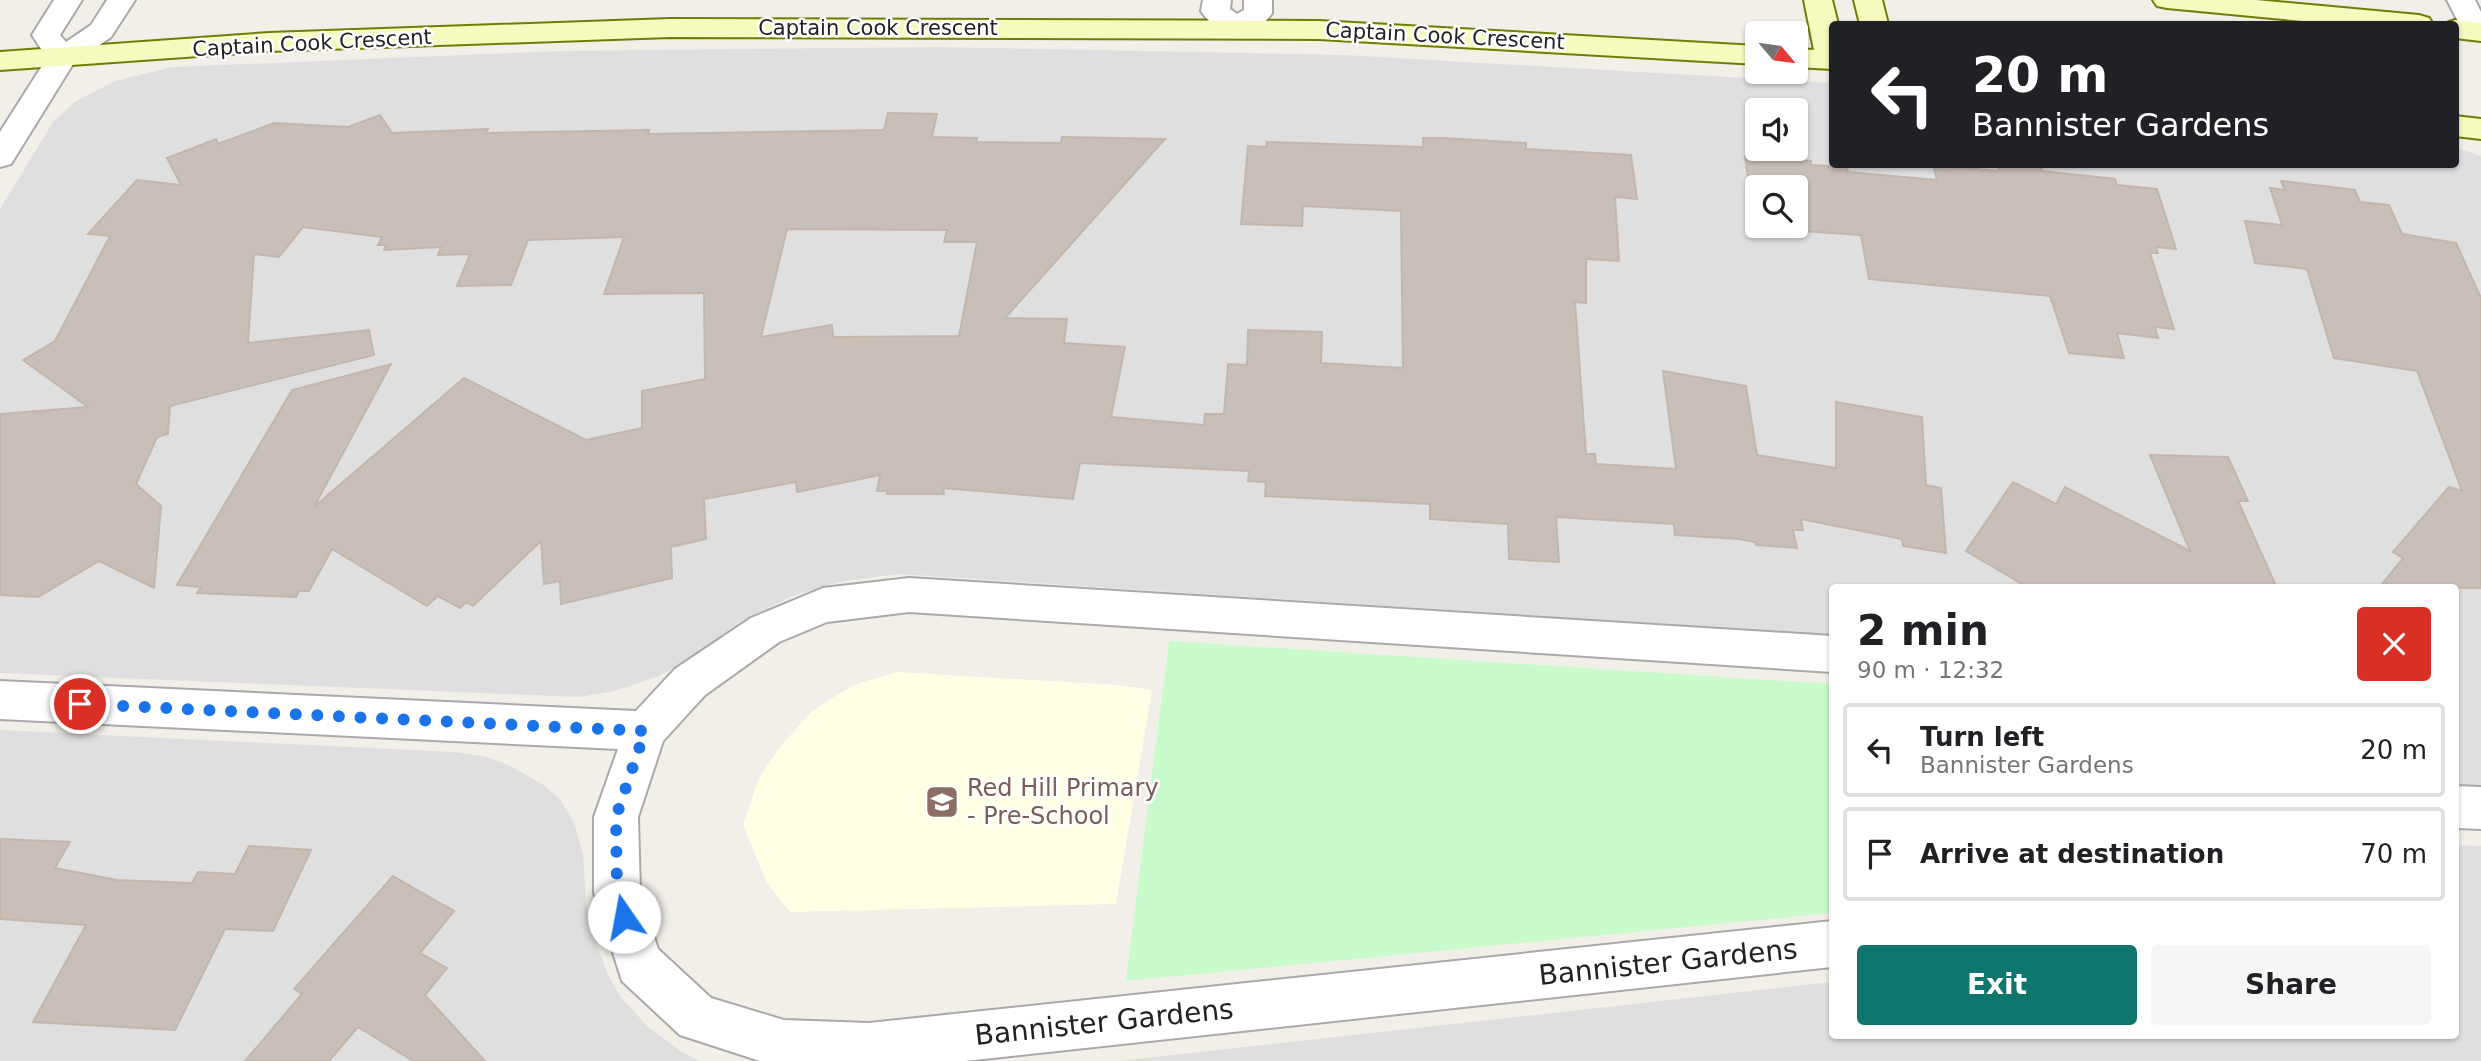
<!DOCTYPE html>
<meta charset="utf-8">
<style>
:root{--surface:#fff;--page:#f6f6f6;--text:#202124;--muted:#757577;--line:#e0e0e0;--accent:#0f766e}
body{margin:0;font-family:"DejaVu Sans",sans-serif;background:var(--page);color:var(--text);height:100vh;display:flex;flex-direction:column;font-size:26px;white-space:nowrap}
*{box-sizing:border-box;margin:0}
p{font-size:23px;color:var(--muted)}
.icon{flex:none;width:38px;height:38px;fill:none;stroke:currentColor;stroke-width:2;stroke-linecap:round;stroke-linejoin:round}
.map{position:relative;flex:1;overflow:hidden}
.side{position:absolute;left:1829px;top:584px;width:630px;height:455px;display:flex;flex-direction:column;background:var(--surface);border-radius:7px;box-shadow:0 2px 5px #0004}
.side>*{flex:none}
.top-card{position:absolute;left:1829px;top:21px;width:630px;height:147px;border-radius:7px;box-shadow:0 2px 5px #0004;background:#202124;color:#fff;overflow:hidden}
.needle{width:46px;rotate:119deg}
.buttons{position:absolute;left:1745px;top:21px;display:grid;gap:14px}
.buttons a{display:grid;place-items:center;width:63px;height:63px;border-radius:7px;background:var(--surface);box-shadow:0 2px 5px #0004;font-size:35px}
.pin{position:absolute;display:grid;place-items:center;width:60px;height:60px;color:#fff;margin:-30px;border:4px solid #fff;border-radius:50%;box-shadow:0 2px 7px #0007}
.me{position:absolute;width:77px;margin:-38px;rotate:348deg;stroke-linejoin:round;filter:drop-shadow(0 0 5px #0008)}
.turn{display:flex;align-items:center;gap:24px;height:147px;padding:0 28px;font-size:32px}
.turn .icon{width:91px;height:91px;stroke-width:2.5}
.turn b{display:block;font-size:49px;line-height:60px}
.round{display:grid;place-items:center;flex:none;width:74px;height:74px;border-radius:7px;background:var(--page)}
.overview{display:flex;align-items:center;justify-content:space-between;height:119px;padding:0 28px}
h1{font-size:42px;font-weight:800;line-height:52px}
.primary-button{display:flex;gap:14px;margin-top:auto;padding:14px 28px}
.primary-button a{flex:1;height:80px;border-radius:7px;background:var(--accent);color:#fff;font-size:28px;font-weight:800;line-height:80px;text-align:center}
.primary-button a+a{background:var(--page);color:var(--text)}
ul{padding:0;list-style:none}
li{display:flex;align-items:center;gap:21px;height:94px;margin:0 14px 10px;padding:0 14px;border:4px solid var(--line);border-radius:7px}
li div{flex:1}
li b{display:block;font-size:26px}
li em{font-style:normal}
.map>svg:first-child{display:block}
</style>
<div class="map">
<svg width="2481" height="1061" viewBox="0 0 2481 1061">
<rect width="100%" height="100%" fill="#f2efe9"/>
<path fill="#e0dfdf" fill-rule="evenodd" d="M 937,47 L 1345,55 L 1832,83 L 1832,164 L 2455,164 L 2455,147 L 2481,156 L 2481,787 L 2455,786 L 2455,588 L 1832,588 L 1832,635 L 898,574 L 838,582 L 790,597 L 740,622 L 677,667 L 659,676 L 615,691 L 578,697 L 0,673 L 0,209 L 53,122 L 76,101 L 115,81 L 172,67 L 561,51 ZM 1757,110 L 1796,110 L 1796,149 L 1757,149 ZM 1757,187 L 1796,187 L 1796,226 L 1757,226 Z
M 0,730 L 455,752 L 488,757 L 508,765 L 542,784 L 560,799 L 575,825 L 583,855 L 586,905 L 592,931 L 607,973 L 620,996 L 647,1026 L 682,1052 L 700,1061 L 0,1061 Z
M 2455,845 L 2481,846 L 2481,1061 L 1119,1061 L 1832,982 L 1832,1036 L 2455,1036 Z"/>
<path fill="#ffffe5" d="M 896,672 L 1118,685 L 1152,690 L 1116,904 L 790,912 L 767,883 L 743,825 L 759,778 L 779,748 L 812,711 L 853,685 Z"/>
<path fill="#c8facc" d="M 1169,641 L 1832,684 L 1832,913 L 1126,981 Z"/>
<path fill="#c7bfb8" stroke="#c4b6ab" stroke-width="2" fill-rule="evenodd" d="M 888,113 L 937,114 L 932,137 L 977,138 L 976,142 L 1061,143 L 1062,137 L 1165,139 L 1005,318 L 1067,319 L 1064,343 L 1125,347 L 1111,417 L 1204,425 L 1205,414 L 1224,414 L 1228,364 L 1247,365 L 1248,330 L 1322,332 L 1321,363 L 1403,368 L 1401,211 L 1303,206 L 1302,226 L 1241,224 L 1248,146 L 1266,147 L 1267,142 L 1423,147 L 1423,138 L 1443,138 L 1526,143 L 1526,149 L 1631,155 L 1637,199 L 1615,197 L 1619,261 L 1586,259 L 1586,303 L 1575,302 L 1586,454 L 1595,454 L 1596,464 L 1676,469 L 1663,371 L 1746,386 L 1757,455 L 1836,468 L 1836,402 L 1922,417 L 1926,485 L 1941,488 L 1946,553 L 1903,546 L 1902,539 L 1801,519 L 1803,530 L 1793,530 L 1797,548 L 1756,545 L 1755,542 L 1739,539 L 1675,535 L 1674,524 L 1556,517 L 1559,562 L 1509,559 L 1508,524 L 1430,519 L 1430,504 L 1265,496 L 1266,482 L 1248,481 L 1249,471 L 1080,463 L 1073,499 L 943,488 L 944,494 L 887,494 L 887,491 L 877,491 L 880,475 L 797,492 L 796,482 L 704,499 L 706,539 L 671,547 L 672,578 L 561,604 L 560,581 L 544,584 L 541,541 L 473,606 L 466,602 L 460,608 L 438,596 L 427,606 L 332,549 L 309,591 L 299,591 L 296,597 L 197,593 L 201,587 L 177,585 L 292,390 L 391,364 L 314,507 L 464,378 L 586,440 L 642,428 L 642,391 L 705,379 L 704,293 L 604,294 L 624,237 L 528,240 L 511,285 L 457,286 L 470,254 L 438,255 L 441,247 L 384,250 L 386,245 L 378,245 L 382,237 L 303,227 L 279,257 L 254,254 L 248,343 L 369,330 L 374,355 L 170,406 L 168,434 L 157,437 L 136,484 L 161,506 L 154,588 L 99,561 L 38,597 L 0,595 L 0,414 L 88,407 L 23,360 L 55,341 L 110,236 L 88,234 L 137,180 L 181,185 L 167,158 L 216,139 L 218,144 L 274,123 L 348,127 L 380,115 L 392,133 L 488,129 L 486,133 L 649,130 L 648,134 L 884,130 ZM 787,229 L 947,230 L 944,242 L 977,242 L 959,336 L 833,337 L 832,325 L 761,337 Z
M 1745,156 L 1811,161 L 1811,165 L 1847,167 L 1848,172 L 1937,180 L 1933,165 L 1999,171 L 1997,164 L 2040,164 L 2042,171 L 2115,179 L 2117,185 L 2157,189 L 2176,249 L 2156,247 L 2158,253 L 2150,253 L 2174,329 L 2155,327 L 2158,338 L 2117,333 L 2124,358 L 2069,353 L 2050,296 L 1869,279 L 1861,235 L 1755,228 ZM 1757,187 L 1796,187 L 1796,226 L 1757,226 Z
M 2281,181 L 2355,190 L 2360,202 L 2389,205 L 2402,234 L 2456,243 L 2481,298 L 2481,588 L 2379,588 L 2403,558 L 2393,552 L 2449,487 L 2462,491 L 2417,371 L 2334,358 L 2307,269 L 2255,263 L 2245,221 L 2282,225 L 2270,188 L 2285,190 Z
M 2150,455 L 2228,457 L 2248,501 L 2238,501 L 2277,588 L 2029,588 L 1966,551 L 2013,482 L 2056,504 L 2065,487 L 2190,551 Z
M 0,839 L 70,842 L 55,868 L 117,880 L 192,883 L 198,872 L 235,874 L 249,846 L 311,850 L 273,931 L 225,929 L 175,1030 L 33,1022 L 86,925 L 0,919 Z
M 393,876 L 454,911 L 420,953 L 447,968 L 425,995 L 485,1061 L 413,1061 L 358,1027 L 329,1061 L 245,1061 L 302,994 L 294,989 Z"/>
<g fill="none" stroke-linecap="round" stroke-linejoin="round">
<defs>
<path id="street" d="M 54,0 L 82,0 L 60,35 L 66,42 L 91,25 L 107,0 L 135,0 L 111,37 L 73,64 L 11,164 L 0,167 L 0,132 L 47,58 L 32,35 Z
M 1203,0 L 1231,0 L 1230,9 L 1237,14 L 1244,10 L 1244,0 L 1272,0 L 1272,13 C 1251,44 1221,40 1201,11 Z
M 2447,0 L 2475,0 L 2481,12 L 2481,38 L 2466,37 Z
M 909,578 L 1832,636 L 1832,672 L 909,612 L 827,622 L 779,642 L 705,695 L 663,741 L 638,817 L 640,893 L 658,949 L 711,998 L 784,1020 L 869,1023 L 1832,921 L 1832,967 L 965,1061 L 760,1061 L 680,1035 L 622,981 L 594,893 L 594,817 L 618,749 L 0,719 L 0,681 L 636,711 L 675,669 L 751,618 L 823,588 Z
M 2455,786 L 2481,787 L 2481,829 L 2455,828 Z"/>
<path id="secondary" d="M 1804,0 L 1832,0 L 1838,24 L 1832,24 L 1832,69 L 1796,67 L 1796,49 L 1814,50 Z
M 1854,0 L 1882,0 L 1888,24 L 1860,24 Z
M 2153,0 L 2256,0 L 2419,15 L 2429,18 L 2433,24 L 2334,24 L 2167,8 L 2157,6 Z
M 670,19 L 1319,21 L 1757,46 L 1757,64 L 1319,39 L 670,37 L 269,51 L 0,70 L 0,52 L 269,33 Z
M 2455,20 L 2481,23 L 2481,41 L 2455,38 L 2455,24 L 2444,24 Z
M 2455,116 L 2481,119 L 2481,139 L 2455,136 Z"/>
</defs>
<use href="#street" stroke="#a9a9a9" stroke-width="4"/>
<use href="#secondary" stroke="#707d05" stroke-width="4"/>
<use href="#street" fill="#fff" fill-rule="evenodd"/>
<use href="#secondary" fill="#f7fabf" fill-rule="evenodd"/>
</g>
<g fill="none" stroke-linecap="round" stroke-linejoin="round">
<path stroke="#1a73e8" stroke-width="12" stroke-dasharray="0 21.6" d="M 80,704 L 645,731 L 616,817 L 617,893 L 624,917"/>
</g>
<defs>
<symbol id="school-square" viewBox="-11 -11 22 22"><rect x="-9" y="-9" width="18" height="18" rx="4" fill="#8d6e63" stroke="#fff"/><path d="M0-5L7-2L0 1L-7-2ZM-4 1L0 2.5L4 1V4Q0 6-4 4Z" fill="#fff"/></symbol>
</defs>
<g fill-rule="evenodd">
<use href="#school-square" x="923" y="783" width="38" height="38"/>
</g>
<g text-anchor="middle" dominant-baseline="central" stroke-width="5" stroke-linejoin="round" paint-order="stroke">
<g font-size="21" fill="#222" stroke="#fff">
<text x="878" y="28">Captain Cook Crescent</text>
<text transform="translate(1445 36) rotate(3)">Captain Cook Crescent</text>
<text transform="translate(312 43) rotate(-3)">Captain Cook Crescent</text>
</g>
<g font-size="24" fill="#785e54" stroke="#fff" text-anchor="start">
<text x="967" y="788">Red Hill Primary<tspan x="967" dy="28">- Pre-School</tspan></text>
</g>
<g font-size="28" fill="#222" stroke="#fff">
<text transform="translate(1668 962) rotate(-6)">Bannister Gardens</text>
<text transform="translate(1104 1022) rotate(-6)">Bannister Gardens</text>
</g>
</g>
</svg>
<div class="buttons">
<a><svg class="needle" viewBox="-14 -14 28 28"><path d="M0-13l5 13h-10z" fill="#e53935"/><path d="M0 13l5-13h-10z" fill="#757577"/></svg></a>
<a><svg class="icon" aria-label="sound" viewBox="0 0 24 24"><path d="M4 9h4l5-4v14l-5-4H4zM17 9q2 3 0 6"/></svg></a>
<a><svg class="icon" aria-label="search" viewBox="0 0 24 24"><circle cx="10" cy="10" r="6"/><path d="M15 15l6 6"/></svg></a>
</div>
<div class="pin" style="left:80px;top:704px;background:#d93025"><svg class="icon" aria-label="arrive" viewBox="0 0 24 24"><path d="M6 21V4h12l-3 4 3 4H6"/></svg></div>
<svg class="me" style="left:624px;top:917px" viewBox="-20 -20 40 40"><circle r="19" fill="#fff"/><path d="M0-13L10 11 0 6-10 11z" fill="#1a73e8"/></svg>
<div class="top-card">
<div class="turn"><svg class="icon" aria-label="left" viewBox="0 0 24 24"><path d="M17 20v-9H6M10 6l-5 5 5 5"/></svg><div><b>20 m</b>Bannister Gardens</div></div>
</div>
<section class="side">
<div class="overview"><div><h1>2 min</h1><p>90 m · 12:32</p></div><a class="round" style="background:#d93025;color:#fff"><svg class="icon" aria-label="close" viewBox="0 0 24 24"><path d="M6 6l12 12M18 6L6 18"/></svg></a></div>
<ul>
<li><svg class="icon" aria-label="left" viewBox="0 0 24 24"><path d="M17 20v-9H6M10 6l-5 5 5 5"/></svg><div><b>Turn left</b><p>Bannister Gardens</p></div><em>20 m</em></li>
<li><svg class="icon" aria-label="arrive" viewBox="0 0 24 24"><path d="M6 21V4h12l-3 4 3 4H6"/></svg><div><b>Arrive at destination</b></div><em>70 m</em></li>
</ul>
<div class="primary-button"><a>Exit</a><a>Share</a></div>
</section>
</div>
